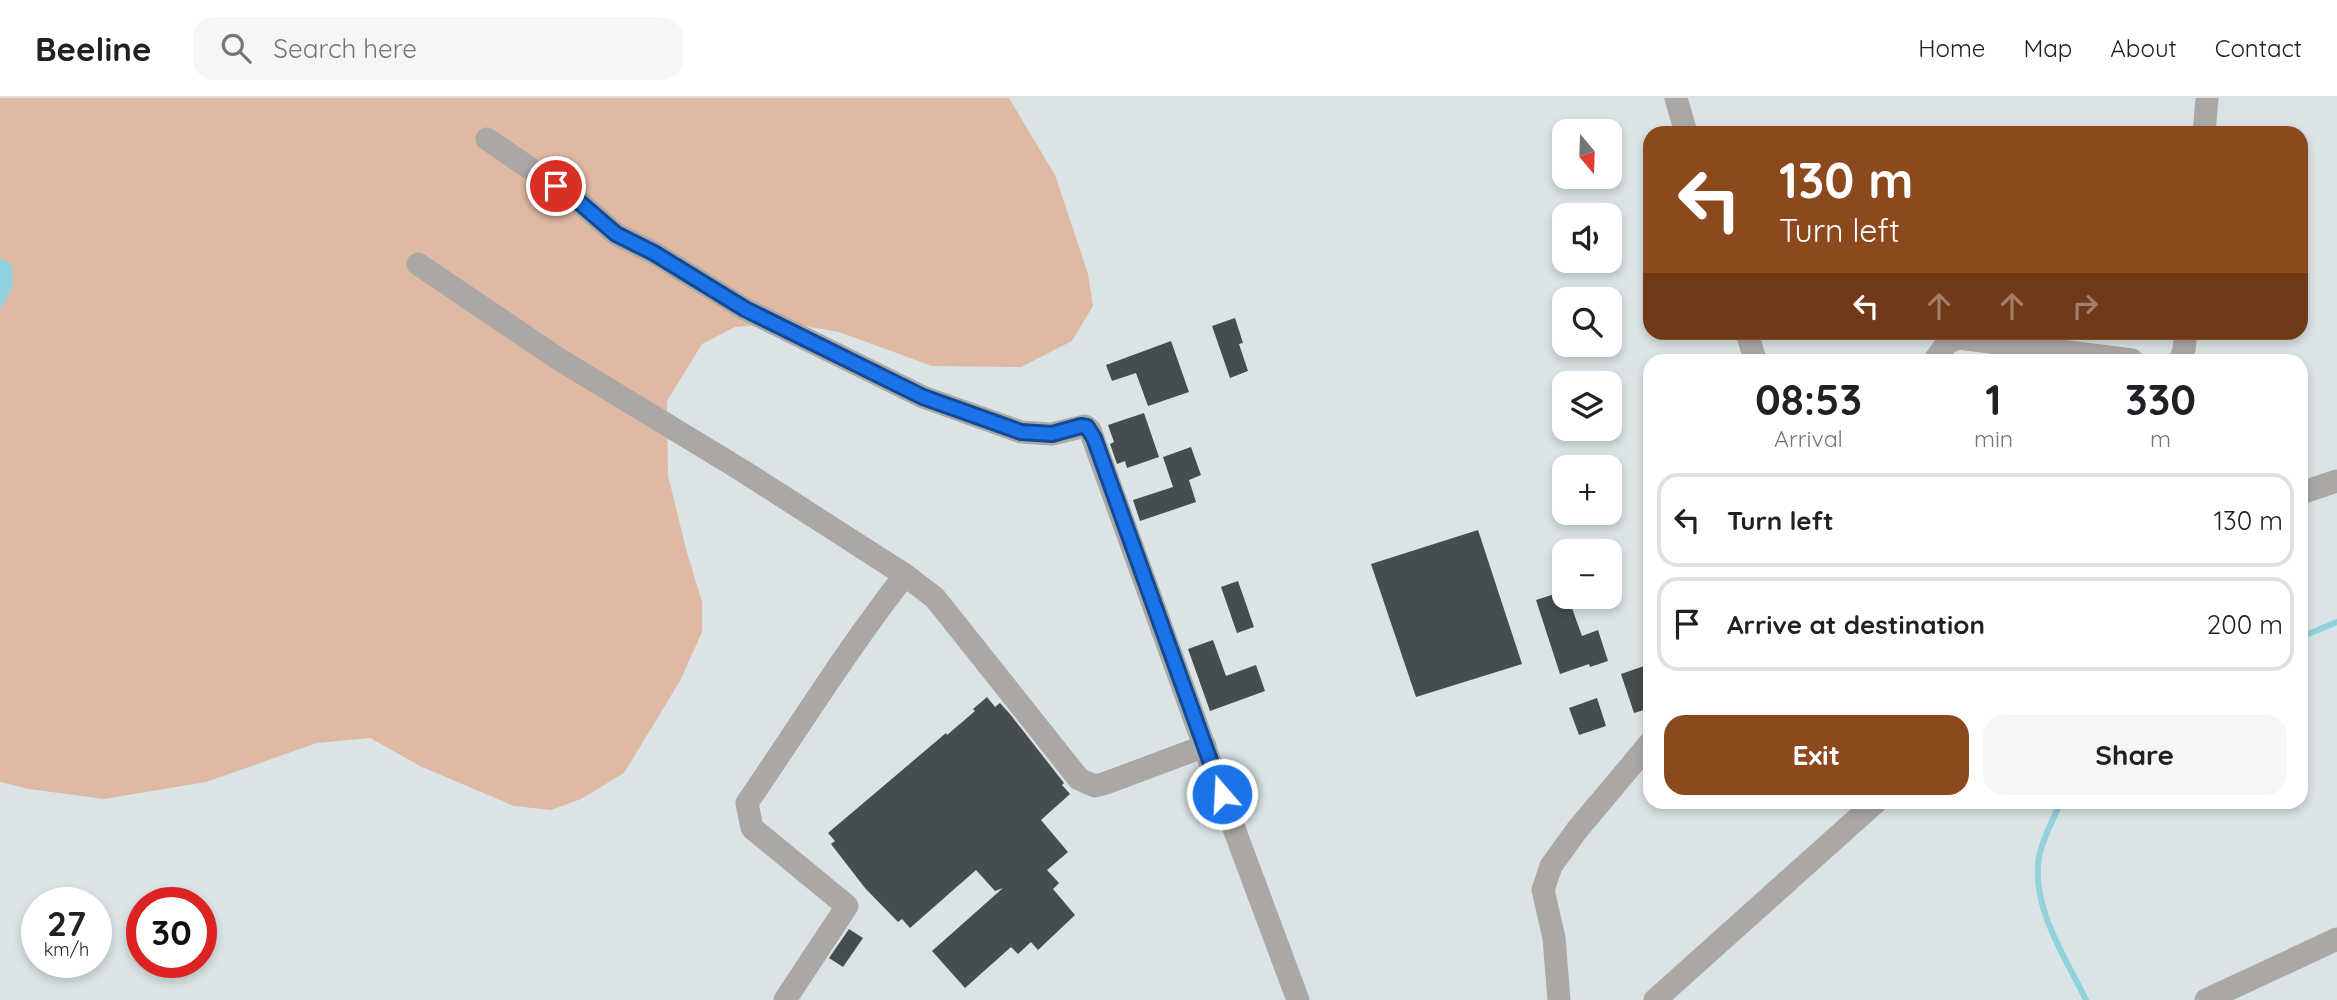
<!DOCTYPE html>
<meta charset="utf-8">
<style>
:root{--surface:#fff;--page:#f6f6f6;--text:#202124;--muted:#757577;--line:#e0e0e0;--accent:#8d491e}
body{margin:0;font-family:Quicksand,sans-serif;background:var(--page);color:var(--text);height:100vh;display:flex;flex-direction:column;font-size:26px;white-space:nowrap}
*{box-sizing:border-box;margin:0}
p{font-size:23px;color:var(--muted)}
.icon{flex:none;width:38px;height:38px;fill:none;stroke:currentColor;stroke-width:2;stroke-linecap:round;stroke-linejoin:round}
.map{position:relative;flex:1;overflow:hidden}
.drawer{position:absolute;left:1643px;top:256px;width:665px;height:455px;display:flex;flex-direction:column;background:var(--surface);border-radius:21px;box-shadow:0 4px 10px #0003}
.drawer>*{flex:none}
.hud{position:absolute;left:1643px;top:28px;width:665px;height:214px;border-radius:21px;box-shadow:0 4px 10px #0003;background:#8d491e;color:#fff;overflow:hidden}
.needle{width:46px;rotate:161deg}
.fabs{position:absolute;left:1552px;top:21px;display:grid;gap:14px}
.fabs a{display:grid;place-items:center;width:70px;height:70px;border-radius:14px;background:var(--surface);box-shadow:0 4px 10px #0003;font-size:35px}
.speed{position:absolute;left:21px;top:789px;display:flex;gap:14px;font-size:35px;font-weight:700;text-align:center}
.speed>*{display:grid;place-content:center;width:91px;height:91px;border-radius:50%;background:var(--surface);box-shadow:0 4px 10px #0003;line-height:1}
.speed small{font-size:18px;font-weight:400}
.speed .limit{border:10px solid #d22;background:#fff;color:#111}
.pin{position:absolute;display:grid;place-items:center;width:60px;height:60px;color:#fff;margin:-30px;border:4px solid #fff;border-radius:50%;box-shadow:0 2px 7px #0007}
.me{position:absolute;width:77px;margin:-38px;rotate:341deg;stroke-linejoin:round;filter:drop-shadow(0 0 5px #0008)}
.turn{display:flex;align-items:center;gap:24px;height:147px;padding:0 21px;font-size:32px}
.turn .icon{width:91px;height:91px;stroke-width:2.5}
.turn b{display:block;font-size:49px;line-height:60px}
.lanes{display:flex;align-items:center;height:66px;padding:0 21px;background:#0003;justify-content:center;gap:35px;direction:ltr}
.lanes .off{opacity:.35}
.eta{display:flex;justify-content:space-evenly;align-items:center;height:119px;text-align:center}
.eta b{font-size:42px;font-weight:800;line-height:49px}
.cta{display:flex;gap:14px;margin-top:auto;padding:14px 21px}
.cta a{flex:1;height:80px;border-radius:21px;background:var(--accent);color:#fff;font-size:28px;font-weight:800;line-height:80px;text-align:center}
.cta a+a{background:var(--page);color:var(--text)}
ul{padding:0;list-style:none}
li{display:flex;align-items:center;gap:21px;height:94px;margin:0 14px 10px;padding:0 7px;border:4px solid var(--line);border-radius:21px}
li div{flex:1}
li b{display:block;font-size:26px}
li em{font-style:normal}
header{display:flex;align-items:center;gap:42px;box-sizing:border-box;height:98px;padding:0 35px;background:var(--surface);border-bottom:2px solid var(--line)}
header strong{font-size:33px}
nav{display:flex;gap:38px;margin-inline-start:auto;font-size:24px}
.search{width:490px;height:63px;background:var(--page);display:flex;align-items:center;gap:18px;box-sizing:border-box;padding:0 24px;border-radius:21px;color:var(--muted);font-size:26px}
.map>svg:first-child{display:block}
</style>
<header>
<strong>Beeline</strong>
<div class="search"><svg class="icon" aria-label="search" viewBox="0 0 24 24"><circle cx="10" cy="10" r="6"/><path d="M15 15l6 6"/></svg>Search here</div>
<nav><a>Home</a><a>Map</a><a>About</a><a>Contact</a></nav>
</header>
<div class="map">
<svg width="2337" height="902" viewBox="0 0 2337 902">
<rect width="100%" height="100%" fill="#dae4e6"/>
<path fill="#e0b9a3" d="M 0,0 L 1009,0 L 1055,77 L 1088,176 L 1093,208 L 1072,243 L 1021,269 L 932,268 L 839,234 L 786,225 L 735,229 L 702,246 L 667,303 L 668,377 L 686,451 L 702,504 L 702,534 L 680,583 L 624,675 L 581,701 L 551,712 L 514,708 L 422,669 L 370,640 L 317,645 L 206,684 L 104,701 L 29,691 L 0,684 Z"/>
<path fill="#92d2dc" d="M 0,160 L 11,165 C 17,181 10,198 0,211 Z"/>
<g fill="none" stroke-linecap="round" stroke-linejoin="round">
<path stroke="#92d2dc" stroke-width="6" d="M 2301,539 L 2337,524
M 2061,704 C 2053,721 2043,740 2039,759 C 2031,810 2065,858 2086,902"/>
</g>
<path fill="#454d4f" d="M 1235,220 L 1243,245 L 1239,246 L 1248,273 L 1230,280 L 1212,228 Z
M 1171,243 L 1189,294 L 1148,308 L 1136,275 L 1112,283 L 1106,267 Z
M 1144,315 L 1159,359 L 1127,370 L 1125,363 L 1117,366 L 1110,346 L 1114,344 L 1108,327 Z
M 1191,349 L 1201,377 L 1189,382 L 1196,404 L 1140,423 L 1133,402 L 1173,389 L 1163,359 Z
M 1478,432 L 1522,566 L 1416,599 L 1371,466 Z
M 1238,483 L 1254,529 L 1237,535 L 1221,489 Z
M 1564,493 L 1564,499 L 1568,499 L 1582,538 L 1598,532 L 1608,563 L 1590,569 L 1589,566 L 1560,576 L 1536,502 Z
M 1213,542 L 1226,578 L 1256,567 L 1265,593 L 1210,613 L 1188,551 Z
M 1650,566 L 1650,610 L 1634,615 L 1621,576 Z
M 987,599 L 995,609 L 1000,605 L 1010,616 L 1064,685 L 1062,687 L 1070,696 L 1041,722 L 1068,754 L 1047,772 L 1059,785 L 1053,791 L 1075,817 L 1038,852 L 1031,844 L 1018,856 L 1011,849 L 965,890 L 932,853 L 1003,790 L 995,793 L 976,772 L 910,830 L 902,821 L 898,824 L 865,790 L 831,746 L 835,743 L 828,735 L 946,635 L 947,637 L 975,613 L 973,611 Z
M 1597,600 L 1606,628 L 1579,637 L 1569,610 Z
M 849,831 L 863,840 L 843,869 L 829,860 Z"/>
<g fill="none" stroke-linecap="round" stroke-linejoin="round">
<path stroke="#aba7a5" stroke-width="23" d="M 1676,0 L 1686,35
M 2204,35 L 2207,0
M 487,41 L 579,104 L 616,136 L 654,155 L 745,211 L 923,299 L 1021,334 L 1052,336 L 1085,328 L 1090,332 L 1239,744 L 1298,902
M 418,166 L 557,260 L 743,373 L 905,477 L 935,500 L 1079,681 L 1095,688 L 1106,685 L 1205,648
M 1747,234 L 1755,262
M 1935,262 L 1947,245 L 1958,240 L 2132,262
M 2180,262 L 2184,252 L 2186,234
M 2301,395 L 2337,383
M 785,902 L 847,808 L 752,730 L 747,705 C 799,629 848,550 905,477
M 1559,902 L 1554,840 L 1543,792 L 1551,768 L 1577,732 L 1650,645
M 1655,902 L 1876,704
M 2206,902 L 2337,841"/>
</g>
<g fill="none" stroke-linecap="round" stroke-linejoin="round">
<defs>
<path id="route" d="M 556,88 L 579,104 L 616,136 L 654,155 L 745,211 L 923,299 L 1021,334 L 1052,336 L 1081,328 L 1087,329 L 1094,340 L 1222,696"/>
</defs>
<use href="#route" stroke="#114b97" stroke-width="18"/>
<use href="#route" stroke="#1a73e8" stroke-width="12"/>
</g>
</svg>
<div class="fabs">
<a><svg class="needle" viewBox="-14 -14 28 28"><path d="M0-13l5 13h-10z" fill="#e53935"/><path d="M0 13l5-13h-10z" fill="#757577"/></svg></a>
<a><svg class="icon" aria-label="sound" viewBox="0 0 24 24"><path d="M4 9h4l5-4v14l-5-4H4zM17 9q2 3 0 6"/></svg></a>
<a><svg class="icon" aria-label="search" viewBox="0 0 24 24"><circle cx="10" cy="10" r="6"/><path d="M15 15l6 6"/></svg></a>
<a><svg class="icon" aria-label="layers" viewBox="0 0 24 24"><path d="M12 4l9 5-9 5-9-5zM3 14l9 5 9-5"/></svg></a>
<a>+</a>
<a>−</a>
</div>
<div class="speed"><div>27<small>km/h</small></div><div class="limit">30</div></div>
<div class="pin" style="left:556px;top:88px;background:#d93025"><svg class="icon" aria-label="arrive" viewBox="0 0 24 24"><path d="M6 21V4h12l-3 4 3 4H6"/></svg></div>
<svg class="me" style="left:1222px;top:696px" viewBox="-20 -20 40 40"><circle r="17" fill="#1a73e8" stroke="#fff" stroke-width="3"/><path d="M0-11L8 9 0 5-8 9z" fill="#fff"/></svg>
<div class="hud">
<div class="turn"><svg class="icon" aria-label="left" viewBox="0 0 24 24"><path d="M17 20v-9H6M10 6l-5 5 5 5"/></svg><div><b>130 m</b>Turn left</div></div>
<div class="lanes"><svg class="icon" aria-label="left" viewBox="0 0 24 24"><path d="M17 20v-9H6M10 6l-5 5 5 5"/></svg><svg class="icon off" aria-label="ahead" viewBox="0 0 24 24"><path d="M12 20V5M6 11l6-6 6 6"/></svg><svg class="icon off" aria-label="ahead" viewBox="0 0 24 24"><path d="M12 20V5M6 11l6-6 6 6"/></svg><svg class="icon off" aria-label="right" viewBox="0 0 24 24"><path d="M7 20v-9h11M14 6l5 5-5 5"/></svg></div>
</div>
<section class="drawer">
<div class="eta">
<div><b>08:53</b><p>Arrival</p></div>
<div><b>1</b><p>min</p></div>
<div><b>330</b><p>m</p></div>
</div>
<ul>
<li><svg class="icon" aria-label="left" viewBox="0 0 24 24"><path d="M17 20v-9H6M10 6l-5 5 5 5"/></svg><div><b>Turn left</b></div><em>130 m</em></li>
<li><svg class="icon" aria-label="arrive" viewBox="0 0 24 24"><path d="M6 21V4h12l-3 4 3 4H6"/></svg><div><b>Arrive at destination</b></div><em>200 m</em></li>
</ul>
<div class="cta"><a>Exit</a><a>Share</a></div>
</section>
</div>
